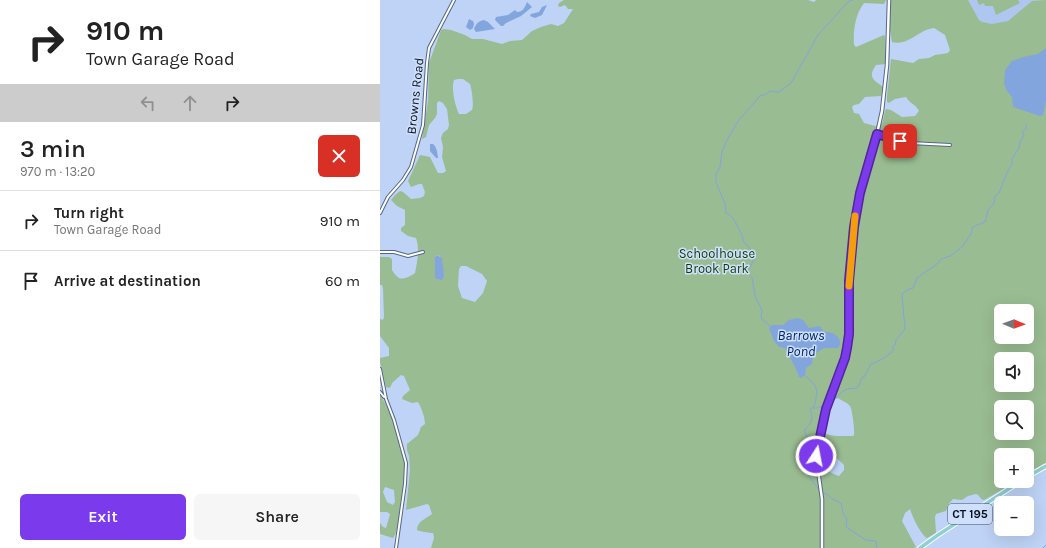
<!DOCTYPE html>
<meta charset="utf-8">
<style>
:root{--surface:#fff;--page:#f6f6f6;--text:#222;--muted:#767676;--line:#e0e0e0;--accent:#7c3aed}
body{margin:0;font-family:Karla,sans-serif;background:var(--page);color:var(--text);height:100vh;display:flex;flex-direction:column;font-size:15px;white-space:nowrap}
*{box-sizing:border-box;margin:0}
p{font-size:13px;color:var(--muted)}
.icon{flex:none;width:22px;height:22px;fill:none;stroke:currentColor;stroke-width:2;stroke-linecap:round;stroke-linejoin:round}
.map{position:relative;flex:1;overflow:hidden}
.panel{display:flex;flex-direction:column;background:var(--surface);width:380px}
.panel>*{flex:none}
.hud{background:#fff;color:var(--text);overflow:hidden}
.needle{width:26px;rotate:91deg}
.fabs{position:absolute;left:614px;top:304px;display:grid;gap:8px}
.fabs a{display:grid;place-items:center;width:40px;height:40px;border-radius:6px;background:var(--surface);box-shadow:0 4px 16px #0002;font-size:20px}
.pin{position:absolute;display:grid;place-items:center;width:34px;height:34px;color:#fff;margin:-17px;border-radius:8px;box-shadow:0 2px 6px #0006}
.me{position:absolute;width:44px;margin:-22px;rotate:11deg;stroke-linejoin:round;filter:drop-shadow(0 0 3px #0008)}
.turn{display:flex;align-items:center;gap:14px;height:84px;padding:0 20px;font-size:18px}
.turn .icon{width:52px;height:52px;stroke-width:2.5}
.turn b{display:block;font-size:28px;line-height:34px}
.lanes{display:flex;align-items:center;height:38px;padding:0 20px;background:#0003;justify-content:center;gap:20px;direction:ltr}
.lanes .off{opacity:.35}
.round{display:grid;place-items:center;flex:none;width:42px;height:42px;border-radius:6px;background:var(--page)}
.head{display:flex;align-items:center;justify-content:space-between;height:68px;padding:0 20px}
h1{font-size:24px;font-weight:600;line-height:30px}
.cta{display:flex;gap:8px;margin-top:auto;padding:8px 20px}
.cta a{flex:1;height:46px;border-radius:6px;background:var(--accent);color:#fff;font-size:16px;font-weight:600;line-height:46px;text-align:center}
.cta a+a{background:var(--page);color:var(--text)}
ul{padding:0;list-style:none}
li{display:flex;align-items:center;gap:12px;height:60px;padding:0 20px;border-top:1px solid var(--line)}
li div{flex:1}
li b{display:block;font-size:15px}
li em{font-style:normal}
main{display:flex;flex:1;min-height:0}
.map>svg:first-child{display:block}
</style>
<main>
<section class="panel">
<div class="hud">
<div class="turn"><svg class="icon" aria-label="right" viewBox="0 0 24 24"><path d="M7 20v-9h11M14 6l5 5-5 5"/></svg><div><b>910 m</b>Town Garage Road</div></div>
<div class="lanes"><svg class="icon off" aria-label="left" viewBox="0 0 24 24"><path d="M17 20v-9H6M10 6l-5 5 5 5"/></svg><svg class="icon off" aria-label="ahead" viewBox="0 0 24 24"><path d="M12 20V5M6 11l6-6 6 6"/></svg><svg class="icon" aria-label="right" viewBox="0 0 24 24"><path d="M7 20v-9h11M14 6l5 5-5 5"/></svg></div>
</div>
<div class="head"><div><h1>3 min</h1><p>970 m · 13:20</p></div><a class="round" style="background:#d93025;color:#fff"><svg class="icon" aria-label="close" viewBox="0 0 24 24"><path d="M6 6l12 12M18 6L6 18"/></svg></a></div>
<ul>
<li><svg class="icon" aria-label="right" viewBox="0 0 24 24"><path d="M7 20v-9h11M14 6l5 5-5 5"/></svg><div><b>Turn right</b><p>Town Garage Road</p></div><em>910 m</em></li>
<li><svg class="icon" aria-label="arrive" viewBox="0 0 24 24"><path d="M6 21V4h12l-3 4 3 4H6"/></svg><div><b>Arrive at destination</b></div><em>60 m</em></li>
</ul>
<div class="cta"><a>Exit</a><a>Share</a></div>
</section>
<div class="map">
<svg width="666" height="548" viewBox="0 0 666 548">
<rect width="100%" height="100%" fill="#bed3f5"/>
<path fill="#afc7f0" d="M 588,0 L 664,0 L 629,21 L 622,23 L 612,25 L 604,24 L 597,18 Z"/>
<path fill="#9abc92" fill-rule="evenodd" d="M 184,0 L 428,0 L 434,2 L 436,0 L 506,0 L 504,4 L 484,3 C 475,15 473,31 474,45 L 476,47 L 504,35 L 505,36 L 506,64 L 496,65 C 487,78 494,80 503,87 L 501,96 L 485,97 L 479,104 L 474,105 L 472,107 L 474,113 L 479,114 L 484,123 L 495,126 L 502,124 L 505,111 L 506,109 L 511,110 L 522,117 L 535,116 L 539,111 C 535,103 530,104 526,97 L 515,99 L 509,103 L 507,102 L 507,96 L 511,59 L 533,63 L 539,59 L 549,58 L 555,55 L 568,53 L 570,50 L 565,35 L 554,28 C 537,30 530,46 512,42 L 509,25 L 511,0 L 588,0 L 599,20 L 602,22 L 612,24 L 628,21 L 652,1 L 666,0 L 666,463 L 647,475 L 647,455 L 621,455 L 621,481 L 637,481 L 604,500 C 600,500 600,495 596,494 L 588,496 L 582,500 L 573,499 L 568,505 L 566,511 L 556,514 L 555,517 L 556,533 L 547,538 C 541,535 532,516 530,509 L 525,513 L 522,521 L 536,547 L 534,548 L 51,548 L 54,538 L 53,533 C 50,533 39,531 37,530 C 37,521 46,519 52,514 L 49,505 L 47,504 L 26,510 L 30,470 L 29,456 L 27,450 L 27,444 L 38,435 L 41,427 L 45,424 C 45,417 41,407 38,402 L 32,403 L 22,399 L 23,396 L 30,390 L 24,376 L 21,375 L 12,383 L 11,386 L 9,388 L 6,387 L 0,362 L 0,358 L 9,356 L 9,348 L 0,336 L 0,319 L 3,320 L 4,317 L 3,288 L 2,285 L 0,285 L 0,257 L 9,257 L 12,259 L 12,270 C 13,272 16,276 19,278 C 23,280 31,276 35,273 C 37,263 40,249 36,238 L 28,236 L 21,231 L 21,228 L 25,225 L 25,210 L 17,206 L 11,200 L 15,195 L 20,191 L 23,192 L 31,199 L 40,198 L 44,196 L 45,192 L 42,184 L 39,184 L 31,187 L 28,181 L 40,155 L 50,157 L 58,173 L 63,173 L 66,171 L 62,157 L 63,147 L 61,138 L 63,133 L 68,129 L 69,125 L 67,109 L 63,103 L 59,101 L 57,103 L 57,114 L 55,118 L 49,125 L 46,137 L 42,139 L 48,101 L 49,63 L 61,30 L 64,29 L 71,30 L 85,35 L 92,39 L 103,39 L 122,44 L 130,41 L 142,40 L 152,31 L 161,27 L 171,24 L 178,26 L 184,23 L 193,9 L 188,9 L 185,5 L 180,7 L 178,6 L 179,3 ZM 78,79 L 83,79 L 90,84 C 92,89 94,106 92,110 L 86,114 L 79,114 C 75,105 71,89 74,80 ZM 57,255 L 60,256 L 64,276 L 55,276 L 55,257 ZM 86,266 L 102,274 L 107,281 L 103,293 L 95,302 L 82,298 L 78,286 L 79,269 L 81,266 ZM 621,311 L 647,311 L 647,337 L 621,337 ZM 621,359 L 647,359 L 647,385 L 621,385 ZM 458,398 C 462,401 467,402 470,406 C 472,409 475,430 474,435 L 473,436 C 464,436 446,437 440,431 L 446,403 ZM 621,407 L 647,407 L 647,433 L 621,433 ZM 447,452 C 452,453 460,461 464,465 L 464,470 L 459,476 C 447,472 434,465 447,452 Z
M 597,0 L 638,0 L 640,3 L 616,15 L 613,6 L 605,6 L 604,3 L 599,5 Z
M 0,395 C 10,408 23,446 24,462 C 26,480 23,500 19,517 C 18,524 17,533 13,538 L 0,534 L 0,523 L 3,527 L 6,528 L 10,514 L 7,512 L 0,512 ZM 5,487 L 14,490 L 15,502 L 13,505 L 7,502 L 3,492 Z"/>
<path fill="#82a5dd" d="M 147,2 L 152,7 L 141,16 L 126,23 L 123,26 L 121,26 L 115,20 L 116,17 L 128,15 L 135,10 L 137,12 C 143,12 145,7 147,2 Z
M 167,5 L 162,15 L 155,18 L 150,16 L 151,14 L 159,12 L 162,7 Z
M 89,19 L 93,21 L 94,24 L 93,28 L 90,30 L 86,27 Z
M 104,20 L 108,22 L 115,29 L 96,32 L 94,29 C 96,24 98,21 104,20 Z
M 666,48 L 666,102 L 663,115 L 660,116 L 633,107 L 632,97 L 627,91 L 624,84 L 625,70 L 632,61 L 643,57 L 658,54 Z
M 50,144 L 53,144 L 55,146 L 57,151 L 58,158 L 56,158 L 50,151 Z
M 57,255 L 62,258 L 64,276 L 62,280 L 57,279 L 55,278 L 55,257 Z
M 418,318 L 423,320 L 429,328 L 440,326 L 444,332 C 447,332 452,332 454,334 C 460,337 462,343 458,348 L 444,348 L 433,355 L 432,364 L 426,368 L 425,375 L 421,378 L 419,377 C 416,367 410,358 405,348 L 399,347 L 394,341 L 389,328 L 392,325 L 403,325 L 409,320 Z"/>
<g fill="none" stroke-linecap="round" stroke-linejoin="round">
<path stroke="#82a5dd" stroke-width="1" d="M 390,326 L 381,318 L 382,310 L 375,296 L 372,277 L 367,272 C 370,267 375,261 373,254 C 372,249 367,246 364,242 C 362,239 363,235 361,233 C 357,226 354,216 346,213 L 345,204 L 336,182 L 336,174 L 340,167 L 342,152 L 346,142 L 358,121 L 381,95 L 385,95 L 390,91 L 399,92 L 411,83 L 438,35 L 469,1 L 473,0
M 424,375 C 433,382 439,387 436,398 C 435,402 436,404 433,407
M 445,405 L 437,408 L 431,408 C 430,412 432,414 432,418 C 430,429 419,427 429,439 L 425,451 L 426,470 L 430,478 L 440,491 L 448,495 L 452,499 L 461,503 L 463,513 L 467,519 L 466,527 L 486,540 L 496,541 L 497,547 L 496,548
M 449,405 L 462,392 L 467,389 L 477,388 L 480,383 L 481,379 L 484,377 L 491,364 C 497,363 511,354 514,349 L 512,348 L 515,345 L 516,340 L 525,329 L 522,294 L 527,290 L 533,288 L 537,278 L 557,264 L 561,259 L 570,256 L 582,247 L 592,232 L 592,228 L 597,225 L 605,222 L 608,210 L 614,203 L 615,196 L 619,193 L 627,173 L 632,164 L 632,159 L 639,148 L 640,142 L 644,135 L 642,132 L 646,129 L 646,124
M 663,548 L 666,545"/>
<defs>
<path id="minor" d="M 497,134 L 530,143 L 570,145
M 0,213 L 8,197 L 23,180 L 31,167 L 43,125 L 47,63 L 49,48 L 74,0
M 0,252 L 14,252 L 28,256 L 43,252
M 0,369 L 6,399 L 14,420 L 26,463 L 25,484 L 16,548
M 0,392 L 4,397"/>
<path id="tertiary" d="M 442,548 L 442,499 L 436,456 L 446,409 L 465,358 L 467,348 L 469,334 L 469,281 L 473,227 L 480,193 L 497,134 L 502,111 L 507,65 L 509,0"/>
<path id="primary" d="M 647,477 L 666,466
M 540,548 L 558,535 L 641,481"/>
</defs>
<use href="#minor" stroke="#556785" stroke-width="4"/>
<use href="#tertiary" stroke="#556785" stroke-width="4.5"/>
<use href="#primary" stroke="#fff" stroke-width="5.5"/>
<use href="#minor" stroke="#fff" stroke-width="2"/>
<use href="#tertiary" stroke="#fff" stroke-width="2.5"/>
<use href="#primary" stroke="#8ed0d3" stroke-width="3.5"/>
</g>
<g fill="none" stroke-linecap="round" stroke-linejoin="round">
<defs>
<path id="route" d="M 436,456 L 446,409 L 465,358 L 467,348 L 469,334 L 469,281 L 474,227 L 480,193 L 497,134 L 520,141"/>
</defs>
<use href="#route" stroke="#51269a" stroke-width="10"/>
<use href="#route" stroke="#7c3aed" stroke-width="7"/>
<path stroke="#f59e0b" stroke-width="7" d="M 469,286 L 475,216"/>
</g>
<g text-anchor="middle" dominant-baseline="central" stroke-width="3" stroke-linejoin="round" paint-order="stroke">
<rect fill="#cfe0fc" stroke="#454f60" stroke-width="1" x="568" y="504" width="44" height="20" rx="3"/>
<g font-size="12" font-weight="bold" fill="#0a111d">
<text x="590" y="514">CT 195</text>
</g>
<g font-size="13" fill="#0a111d" stroke="#cfe0fc">
<text transform="translate(35 96) rotate(-84)">Browns Road</text>
</g>
<g font-size="13" fill="#103c03" stroke="#cfe0fc">
<text x="337" y="253">Schoolhouse<tspan x="337" dy="15">Brook Park</tspan></text>
</g>
<g font-size="14" font-style="italic" fill="#002767" stroke="#cfe0fc">
<text x="421" y="335">Barrows<tspan x="421" dy="16">Pond</tspan></text>
</g>
</g>
</svg>
<div class="fabs">
<a><svg class="needle" viewBox="-14 -14 28 28"><path d="M0-13l5 13h-10z" fill="#e53935"/><path d="M0 13l5-13h-10z" fill="#767676"/></svg></a>
<a><svg class="icon" aria-label="sound" viewBox="0 0 24 24"><path d="M4 9h4l5-4v14l-5-4H4zM17 9q2 3 0 6"/></svg></a>
<a><svg class="icon" aria-label="search" viewBox="0 0 24 24"><circle cx="10" cy="10" r="6"/><path d="M15 15l6 6"/></svg></a>
<a>+</a>
<a>−</a>
</div>
<div class="pin" style="left:520px;top:141px;background:#d93025"><svg class="icon" aria-label="arrive" viewBox="0 0 24 24"><path d="M6 21V4h12l-3 4 3 4H6"/></svg></div>
<svg class="me" style="left:436px;top:456px" viewBox="-20 -20 40 40"><circle r="17" fill="#7c3aed" stroke="#fff" stroke-width="3"/><path d="M0-11L8 9 0 5-8 9z" fill="#fff"/></svg>
</div>
</main>
